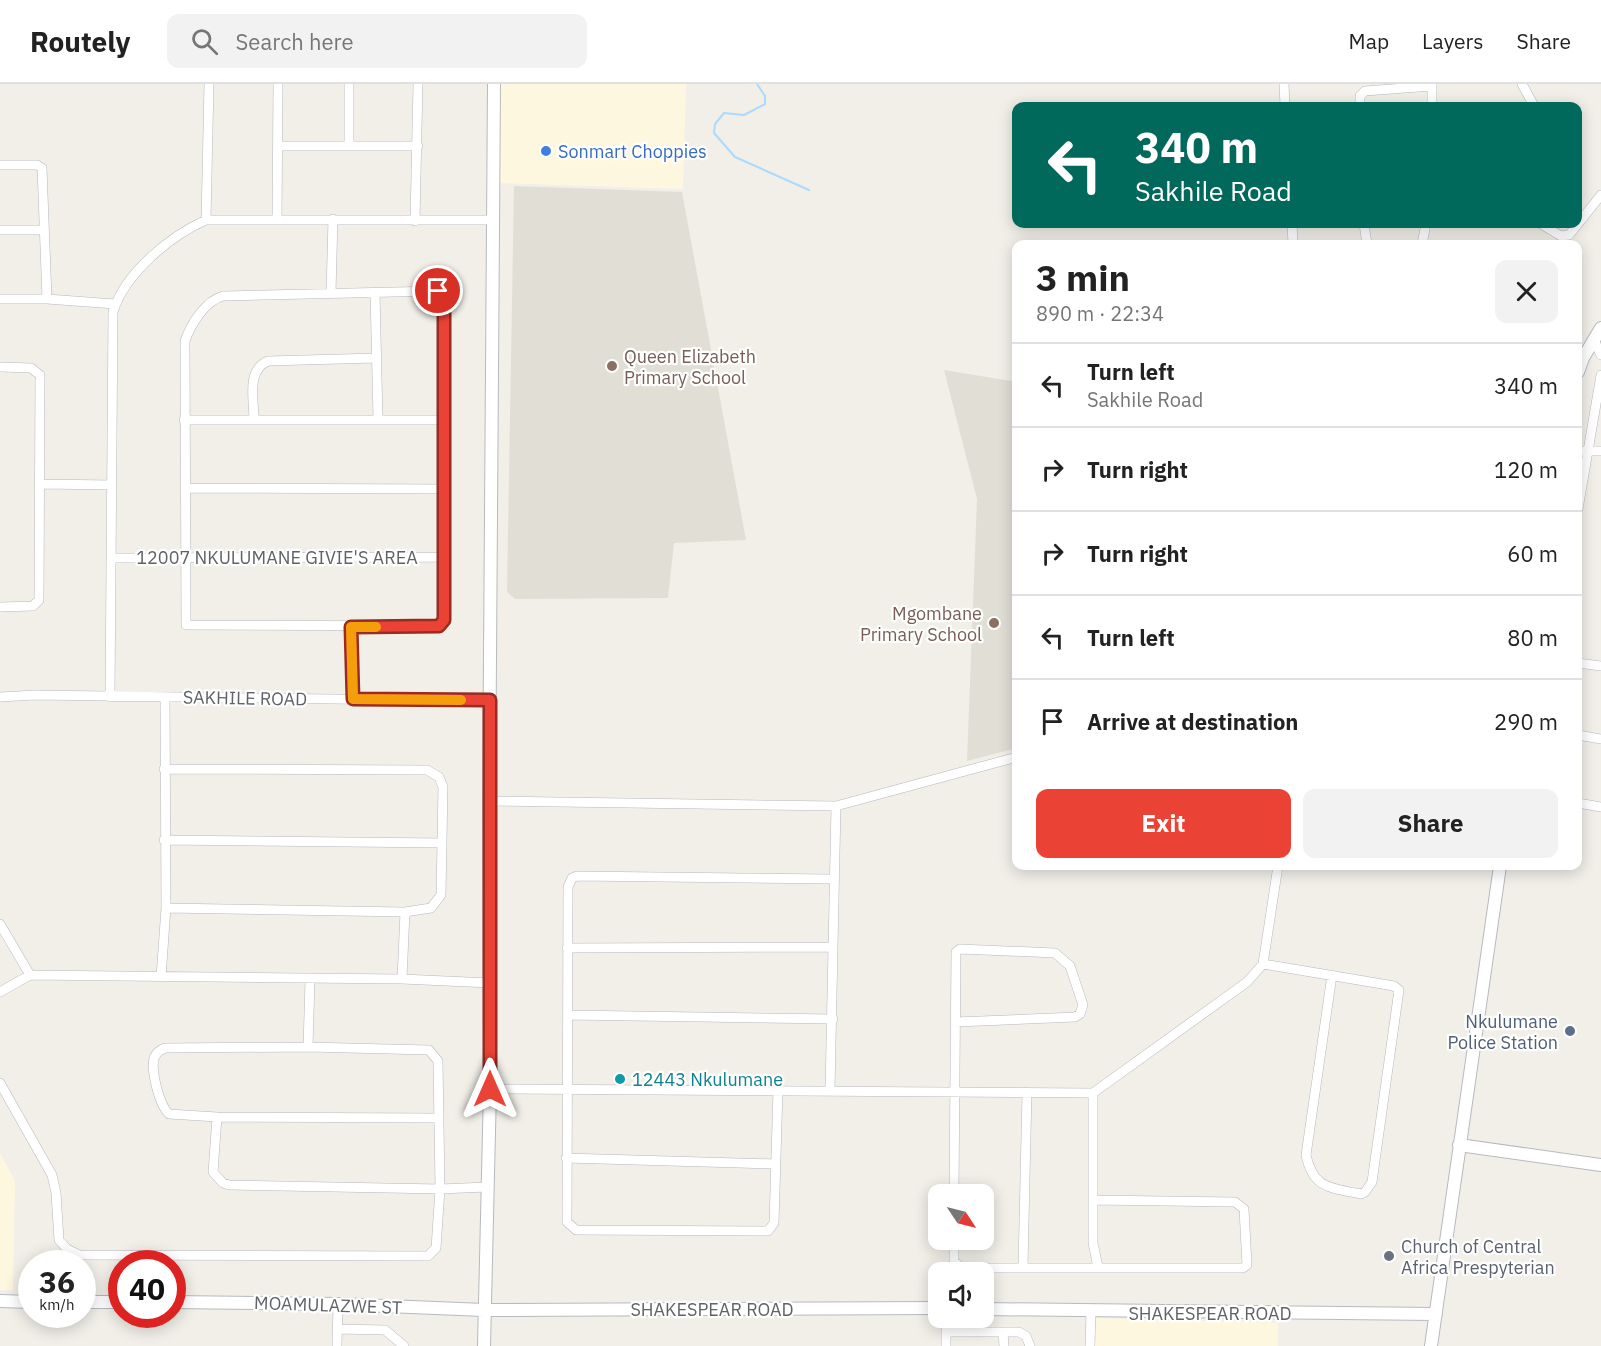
<!DOCTYPE html>
<meta charset="utf-8">
<style>
:root{--surface:#fff;--page:#f2f2f2;--text:#222;--muted:#767676;--line:#e0e0e0;--accent:#ea4335}
body{margin:0;font-family:"IBM Plex Sans",sans-serif;background:var(--page);color:var(--text);height:100vh;display:flex;flex-direction:column;font-size:22px;white-space:nowrap}
*{box-sizing:border-box;margin:0}
p{font-size:20px;color:var(--muted)}
.icon{flex:none;width:33px;height:33px;fill:none;stroke:currentColor;stroke-width:2;stroke-linecap:round;stroke-linejoin:round}
.map{position:relative;flex:1;overflow:hidden}
.side{position:absolute;left:1012px;top:156px;width:570px;height:630px;display:flex;flex-direction:column;background:var(--surface);border-radius:12px;box-shadow:0 3px 15px #0003}
.side>*{flex:none}
.guide{position:absolute;left:1012px;top:18px;width:570px;height:126px;border-radius:12px;box-shadow:0 3px 15px #0003;background:#00695c;color:#fff;overflow:hidden}
.needle{width:39px;rotate:125deg}
.fabs{position:absolute;left:928px;top:1100px;display:grid;gap:12px}
.fabs a{display:grid;place-items:center;width:66px;height:66px;border-radius:12px;background:var(--surface);box-shadow:0 3px 15px #0003;font-size:30px}
.speed{position:absolute;left:18px;top:1166px;display:flex;gap:12px;font-size:30px;font-weight:700;text-align:center}
.speed>*{display:grid;place-content:center;width:78px;height:78px;border-radius:50%;background:var(--surface);box-shadow:0 3px 15px #0003;line-height:1}
.speed small{font-size:15px;font-weight:400}
.speed .limit{border:9px solid #d22;background:#fff;color:#111}
.pin{position:absolute;display:grid;place-items:center;width:51px;height:51px;color:#fff;margin:-26px;border:3px solid #fff;border-radius:50%;box-shadow:0 2px 6px #0007}
.me{position:absolute;width:66px;margin:-33px;rotate:0deg;stroke-linejoin:round;filter:drop-shadow(0 0 4px #0008)}
.turn{display:flex;align-items:center;gap:21px;height:126px;padding:0 24px;font-size:27px}
.turn .icon{width:78px;height:78px;stroke-width:2.5}
.turn b{display:block;font-size:42px;line-height:51px}
.round{display:grid;place-items:center;flex:none;width:63px;height:63px;border-radius:12px;background:var(--page)}
.head{display:flex;align-items:center;justify-content:space-between;height:102px;padding:0 24px}
h1{font-size:36px;font-weight:800;line-height:45px}
.button{display:flex;gap:12px;margin-top:auto;padding:12px 24px}
.button a{flex:1;height:69px;border-radius:12px;background:var(--accent);color:#fff;font-size:24px;font-weight:800;line-height:69px;text-align:center}
.button a+a{background:var(--page);color:var(--text)}
ul{padding:0;list-style:none}
li{display:flex;align-items:center;gap:18px;height:84px;padding:0 24px;border-top:2px solid var(--line)}
li div{flex:1}
li b{display:block;font-size:22px}
li em{font-style:normal}
header{display:flex;align-items:center;gap:36px;box-sizing:border-box;height:84px;padding:0 30px;background:var(--surface);border-bottom:2px solid var(--line)}
header strong{font-size:28px}
nav{display:flex;gap:33px;margin-inline-start:auto;font-size:21px}
.search{width:420px;height:54px;background:var(--page);display:flex;align-items:center;gap:15px;box-sizing:border-box;padding:0 21px;border-radius:12px;color:var(--muted);font-size:22px}
.map>svg:first-child{display:block}
</style>
<header>
<strong>Routely</strong>
<div class="search"><svg class="icon" aria-label="search" viewBox="0 0 24 24"><circle cx="10" cy="10" r="6"/><path d="M15 15l6 6"/></svg>Search here</div>
<nav><a>Map</a><a>Layers</a><a>Share</a></nav>
</header>
<div class="map">
<svg width="1601" height="1262" viewBox="0 0 1601 1262">
<rect width="100%" height="100%" fill="#f1efe8"/>
<path fill="#fef7e0" d="M 498,0 L 686,0 L 683,105 L 497,99 Z
M 0,1069 L 15,1097 L 13,1206 L 0,1206 Z
M 1095,1234 L 1278,1239 L 1278,1262 L 1094,1262 Z"/>
<path fill="#e1ded6" d="M 514,102 L 682,108 L 746,456 L 674,459 L 668,514 L 515,515 L 507,508 Z
M 944,286 L 1017,298 L 1017,664 L 967,677 L 977,415 Z"/>
<g fill="none" stroke-linecap="round" stroke-linejoin="round">
<path stroke="#aadaff" stroke-width="2" d="M 757,0 L 765,12 L 765,20 L 744,31 L 724,29 L 715,40 L 714,49 L 735,73 L 809,106"/>
<defs>
<path id="street" d="M 1284,0 L 1285,22
M 1522,0 L 1534,22
M 1360,22 L 1360,12 L 1365,7 L 1432,2
M 1432,22 L 1432,0
M 349,61 L 349,0
M 279,62 L 418,62
M 0,81 L 37,81 L 42,84 L 47,215
M 277,135 L 278,0
M 206,136 L 209,0
M 415,137 L 418,0
M 1292,140 L 1293,160
M 1364,140 L 1367,160
M 1541,140 L 1561,152 L 1569,151 L 1601,111
M 0,146 L 44,146
M 1422,160 L 1426,140
M 438,207 L 444,212 L 443,539 L 439,542 L 186,541 L 185,257 C 191,240 205,217 223,212 Z
M 331,209 L 333,135
M 375,209 L 378,335
M 0,215 L 47,215 L 115,220
M 1594,256 L 1601,271
M 0,283 L 31,284 L 40,291 L 39,516 L 33,522 L 0,523
M 184,336 L 445,336
M 254,336 C 254,316 246,286 268,277 L 376,274
M 1578,367 L 1601,367
M 41,400 L 112,401
M 186,404 L 444,405
M 1578,425 L 1601,291
M 112,474 L 443,473
M 351,543 L 353,615
M 1578,579 L 1601,582
M 0,613 L 35,611 L 490,617
M 110,613 L 113,228 C 125,189 170,152 206,136 L 494,136
M 1578,651 L 1601,655
M 164,685 L 427,686 L 439,693 L 443,703 L 441,811 L 431,824 L 405,828 L 166,824
M 489,717 L 836,722 L 1017,673
M 1578,719 L 1601,723
M 164,756 L 442,759
M 0,840 L 30,891
M 567,864 L 833,863
M 1263,880 L 1394,902 L 1399,906 L 1372,1098 L 1365,1108 L 1361,1110 C 1331,1104 1313,1105 1306,1071 L 1332,891
M 161,893 L 166,824 L 165,613
M 402,895 L 405,828
M 0,908 L 30,891 L 402,895 L 490,899
M 569,931 L 833,935
M 308,963 L 310,896
M 0,999 L 52,1091 L 56,1109 L 59,1156 L 67,1165 L 79,1171 L 428,1172 L 436,1164 L 440,1105 L 438,977 L 429,966 L 308,963 L 165,964 C 160,966 156,969 154,974 C 151,987 159,1021 169,1030 L 217,1033 L 439,1034
M 490,1005 L 1093,1009 L 1247,898 L 1263,880 L 1278,782
M 778,1006 L 774,1139 L 768,1147 L 576,1146 L 567,1138 L 568,803 L 572,794 L 577,792 L 833,795
M 830,1006 L 836,722
M 1093,1009 L 1093,1159 L 1098,1183
M 217,1033 L 213,1088 L 223,1099 L 229,1101 L 440,1105 L 487,1103
M 566,1074 L 775,1080
M 954,1110 L 956,868 L 960,865 L 1055,869 L 1070,882 L 1083,921 L 1080,930 L 1075,933 L 956,938
M 954,1155 L 954,1177 L 961,1184 L 1243,1184 L 1247,1181 L 1244,1125 L 1235,1118 L 1094,1116
M 1023,1182 L 1027,1008
M 338,1245 L 385,1246 L 404,1262
M 946,1248 L 1019,1248 L 1026,1252 L 1030,1262
M 1003,1248 L 1004,1262
M 337,1262 L 338,1220
M 946,1262 L 946,1233
M 1090,1262 L 1091,1228"/>
<path id="secondary" d="M 1578,288 L 1583,274 L 1601,244
M 1459,1061 L 1601,1081
M 0,1217 L 32,1218
M 82,1218 L 122,1218
M 172,1218 L 338,1220 L 484,1226 L 939,1224
M 984,1225 L 1436,1230
M 484,1262 L 490,1005 L 489,717 L 494,0
M 1431,1262 L 1500,782"/>
</defs>
<use href="#street" stroke="#b5b8bc" stroke-width="10"/>
<use href="#secondary" stroke="#b6babf" stroke-width="14"/>
<use href="#street" stroke="#fff" stroke-width="9"/>
<use href="#secondary" stroke="#fff" stroke-width="12"/>
</g>
<g fill="none" stroke-linecap="round" stroke-linejoin="round">
<defs>
<path id="route" d="M 438,207 L 444,212 L 444,536 L 439,542 L 351,543 L 353,615 L 490,616 L 490,1005"/>
</defs>
<use href="#route" stroke="#982c22" stroke-width="15"/>
<use href="#route" stroke="#ea4335" stroke-width="10"/>
<path stroke="#f59e0b" stroke-width="10" d="M 376,543 L 351,543 L 353,615 L 461,616"/>
</g>
<circle fill="#3f7fe0" stroke="#fff" stroke-width="2" cx="546" cy="67" r="6"/>
<g fill="#8d6e63" stroke="#fff" stroke-width="2">
<circle cx="612" cy="282" r="6"/>
<circle cx="994" cy="539" r="6"/>
</g>
<circle fill="#5c6f8a" stroke="#fff" stroke-width="2" cx="1570" cy="947" r="6"/>
<circle fill="#0f9aa8" stroke="#fff" stroke-width="2" cx="620" cy="995" r="6"/>
<circle fill="#6b7280" stroke="#fff" stroke-width="2" cx="1389" cy="1172" r="6"/>
<g text-anchor="middle" dominant-baseline="central" stroke-width="4.5" stroke-linejoin="round" paint-order="stroke">
<g font-size="18" fill="#366cbe" stroke="#fff" text-anchor="start">
<text x="558" y="67">Sonmart Choppies</text>
</g>
<g font-size="18" fill="#785e54" stroke="#fff" text-anchor="start">
<text x="624" y="272">Queen Elizabeth<tspan x="624" dy="21">Primary School</tspan></text>
<text x="982" y="529" text-anchor="end">Mgombane<tspan x="982" dy="21">Primary School</tspan></text>
</g>
<g font-size="18" fill="#5f6368" stroke="#fff">
<text x="277" y="473">12007 NKULUMANE GIVIE'S AREA</text>
<text transform="translate(245 614) rotate(1)">SAKHILE ROAD</text>
<text transform="translate(328 1221) rotate(2)">MOAMULAZWE ST</text>
<text x="712" y="1225">SHAKESPEAR ROAD</text>
<text x="1210" y="1229">SHAKESPEAR ROAD</text>
</g>
<g font-size="18" fill="#4e5e75" stroke="#fff" text-anchor="end">
<text x="1558" y="937">Nkulumane<tspan x="1558" dy="21">Police Station</tspan></text>
</g>
<g font-size="18" fill="#0d838f" stroke="#fff" text-anchor="start">
<text x="632" y="995">12443 Nkulumane</text>
</g>
<g font-size="18" fill="#5b616d" stroke="#fff" text-anchor="start">
<text x="1401" y="1162">Church of Central<tspan x="1401" dy="21">Africa Prespyterian</tspan></text>
</g>
</g>
</svg>
<div class="fabs">
<a><svg class="needle" viewBox="-14 -14 28 28"><path d="M0-13l5 13h-10z" fill="#e53935"/><path d="M0 13l5-13h-10z" fill="#767676"/></svg></a>
<a><svg class="icon" aria-label="sound" viewBox="0 0 24 24"><path d="M4 9h4l5-4v14l-5-4H4zM17 9q2 3 0 6"/></svg></a>
</div>
<div class="speed"><div>36<small>km/h</small></div><div class="limit">40</div></div>
<div class="pin" style="left:438px;top:207px;background:#d93025"><svg class="icon" aria-label="arrive" viewBox="0 0 24 24"><path d="M6 21V4h12l-3 4 3 4H6"/></svg></div>
<svg class="me" style="left:490px;top:1005px" viewBox="-20 -20 40 40"><path d="M0-17L14 15 0 8-14 15z" fill="#ea4335" stroke="#fff" stroke-width="4"/></svg>
<div class="guide">
<div class="turn"><svg class="icon" aria-label="left" viewBox="0 0 24 24"><path d="M17 20v-9H6M10 6l-5 5 5 5"/></svg><div><b>340 m</b>Sakhile Road</div></div>
</div>
<section class="side">
<div class="head"><div><h1>3 min</h1><p>890 m · 22:34</p></div><a class="round"><svg class="icon" aria-label="close" viewBox="0 0 24 24"><path d="M6 6l12 12M18 6L6 18"/></svg></a></div>
<ul>
<li><svg class="icon" aria-label="left" viewBox="0 0 24 24"><path d="M17 20v-9H6M10 6l-5 5 5 5"/></svg><div><b>Turn left</b><p>Sakhile Road</p></div><em>340 m</em></li>
<li><svg class="icon" aria-label="right" viewBox="0 0 24 24"><path d="M7 20v-9h11M14 6l5 5-5 5"/></svg><div><b>Turn right</b></div><em>120 m</em></li>
<li><svg class="icon" aria-label="right" viewBox="0 0 24 24"><path d="M7 20v-9h11M14 6l5 5-5 5"/></svg><div><b>Turn right</b></div><em>60 m</em></li>
<li><svg class="icon" aria-label="left" viewBox="0 0 24 24"><path d="M17 20v-9H6M10 6l-5 5 5 5"/></svg><div><b>Turn left</b></div><em>80 m</em></li>
<li><svg class="icon" aria-label="arrive" viewBox="0 0 24 24"><path d="M6 21V4h12l-3 4 3 4H6"/></svg><div><b>Arrive at destination</b></div><em>290 m</em></li>
</ul>
<div class="button"><a>Exit</a><a>Share</a></div>
</section>
</div>
